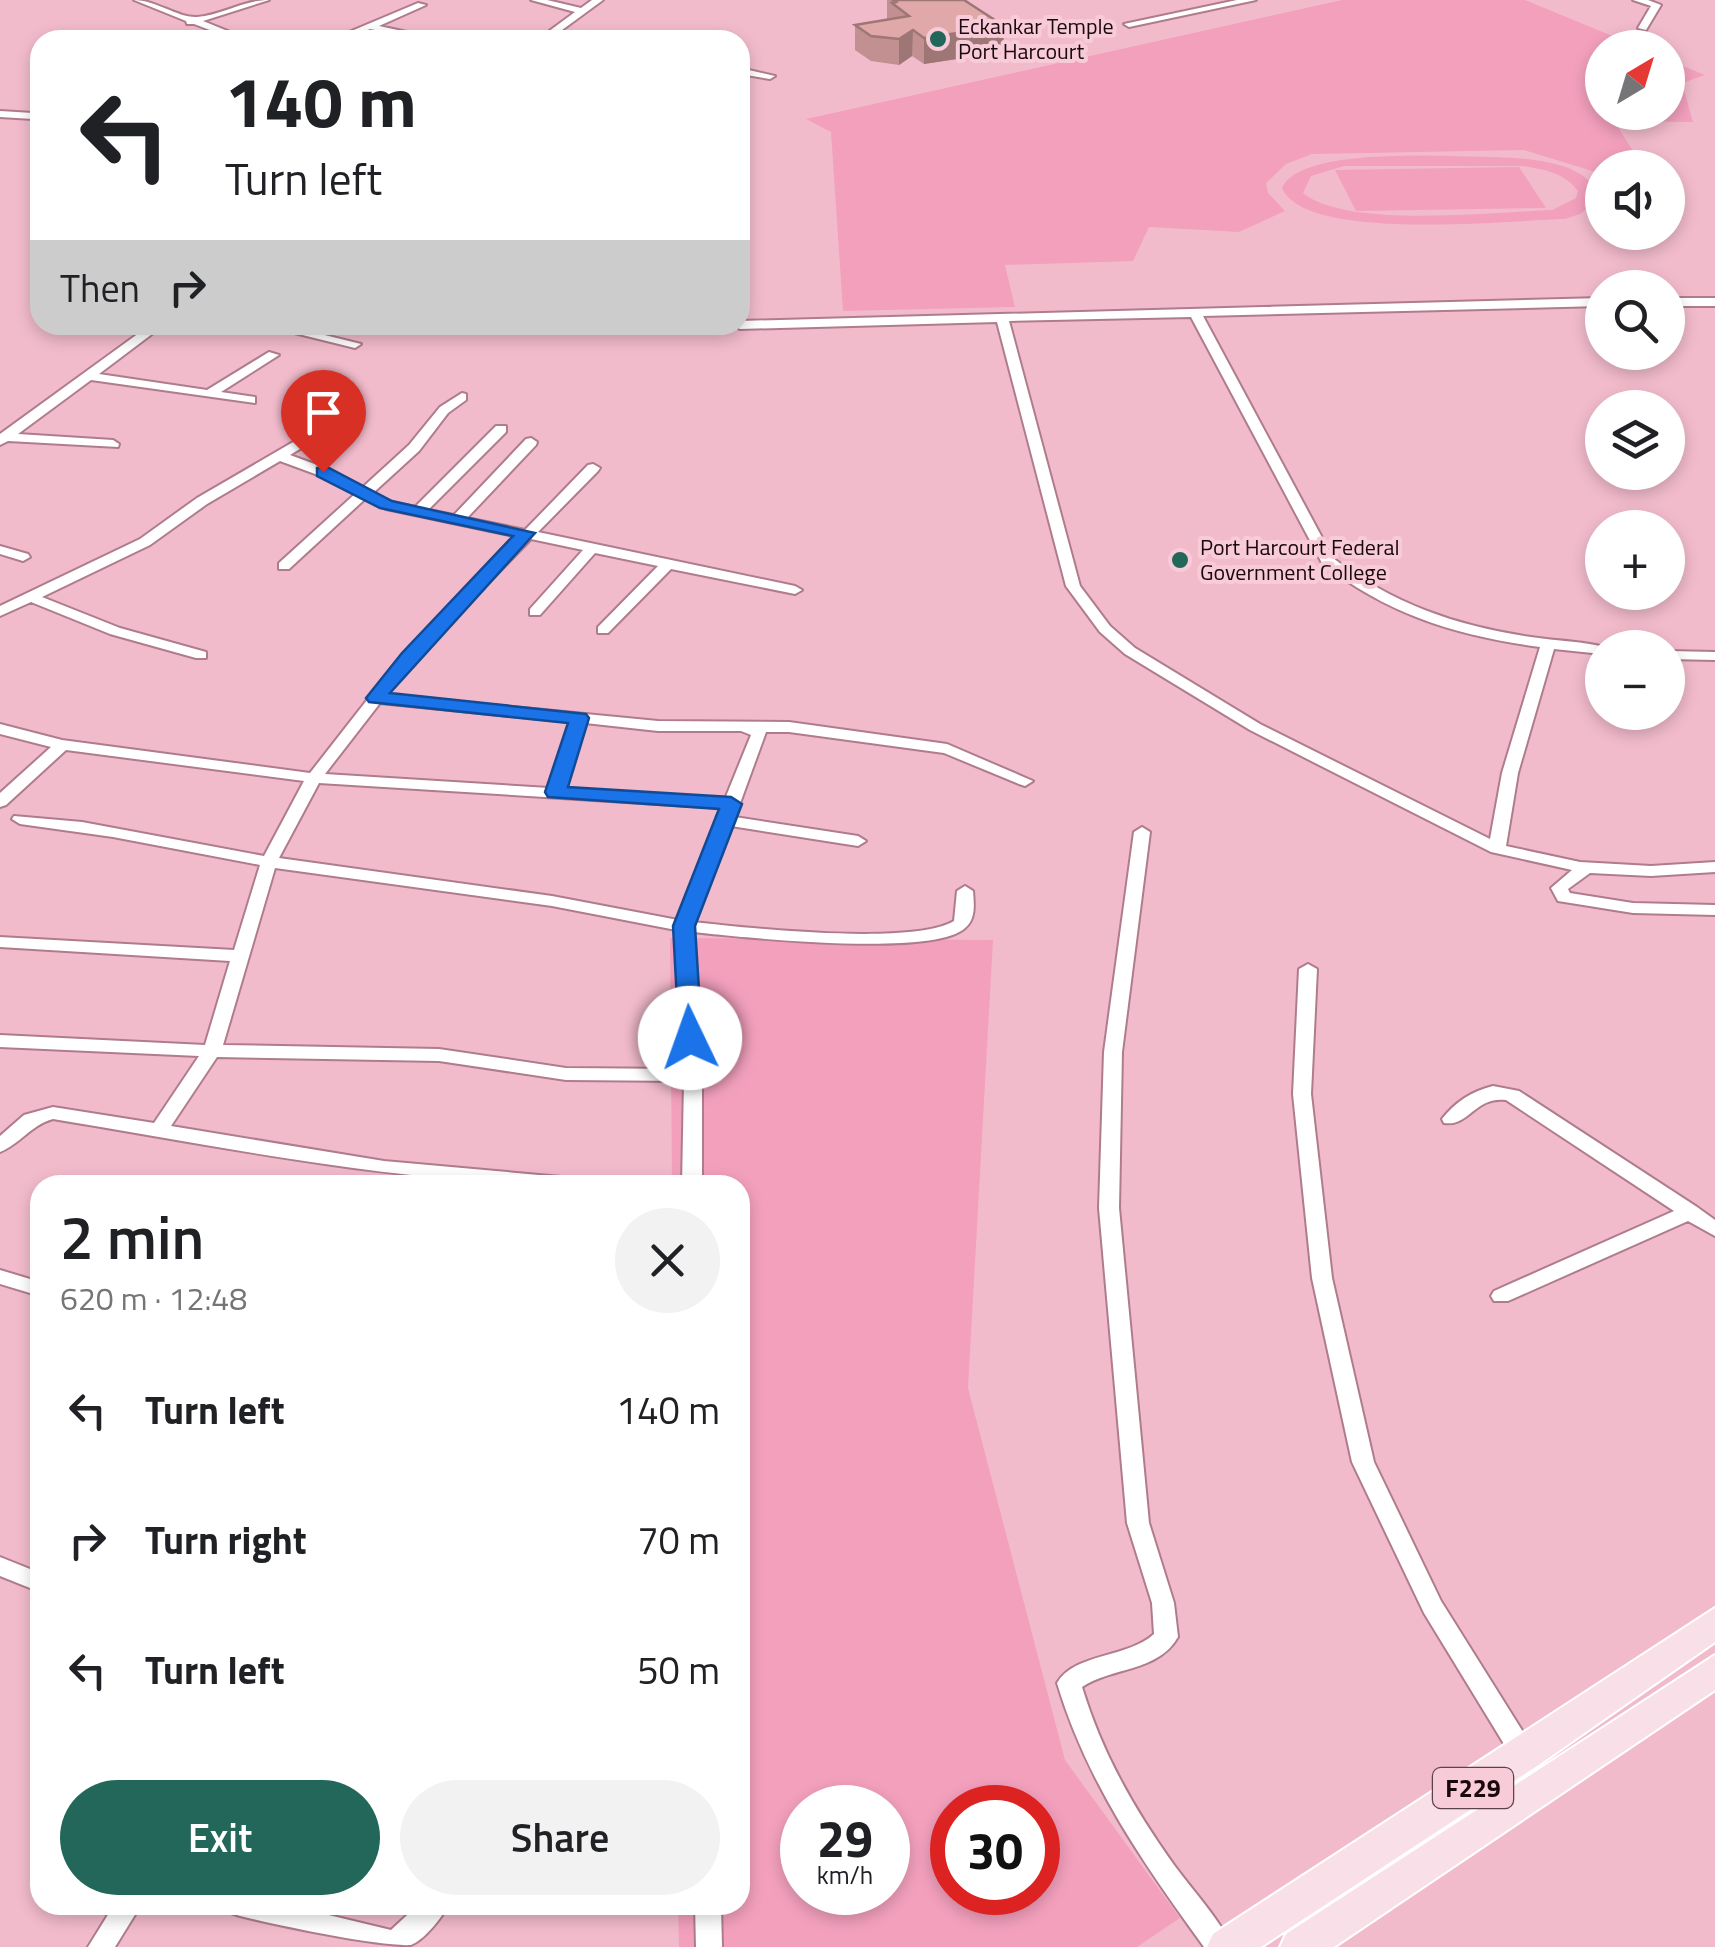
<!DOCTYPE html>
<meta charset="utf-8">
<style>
:root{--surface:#fff;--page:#f2f2f2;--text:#202124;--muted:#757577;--accent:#226759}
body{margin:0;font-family:"Titillium Web",sans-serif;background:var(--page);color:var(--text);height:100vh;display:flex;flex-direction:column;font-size:38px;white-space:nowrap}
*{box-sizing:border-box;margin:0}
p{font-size:32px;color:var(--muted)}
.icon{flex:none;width:55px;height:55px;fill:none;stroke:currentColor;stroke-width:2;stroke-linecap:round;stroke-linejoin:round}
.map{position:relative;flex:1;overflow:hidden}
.drawer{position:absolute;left:30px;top:1175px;width:720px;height:740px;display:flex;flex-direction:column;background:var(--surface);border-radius:30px;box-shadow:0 5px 15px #0003}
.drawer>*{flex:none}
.hud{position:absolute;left:30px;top:30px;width:720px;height:305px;border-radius:30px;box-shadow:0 5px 15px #0003;background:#fff;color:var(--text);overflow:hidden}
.needle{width:65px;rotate:38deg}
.controls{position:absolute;left:1585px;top:30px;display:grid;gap:20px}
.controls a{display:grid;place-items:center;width:100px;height:100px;border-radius:50%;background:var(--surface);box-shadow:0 5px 15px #0003;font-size:50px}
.speed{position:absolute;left:780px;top:1785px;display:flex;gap:20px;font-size:50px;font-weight:700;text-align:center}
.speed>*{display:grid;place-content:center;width:130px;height:130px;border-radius:50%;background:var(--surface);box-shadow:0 5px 15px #0003;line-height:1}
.speed small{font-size:25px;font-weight:400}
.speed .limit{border:15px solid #d22;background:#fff;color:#111}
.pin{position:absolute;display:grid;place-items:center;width:85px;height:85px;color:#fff;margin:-102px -42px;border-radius:50% 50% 50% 0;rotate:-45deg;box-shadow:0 0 10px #0007}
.pin .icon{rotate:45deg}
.me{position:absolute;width:110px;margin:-55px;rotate:357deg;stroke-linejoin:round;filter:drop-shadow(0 0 8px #0008)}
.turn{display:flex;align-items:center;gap:35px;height:210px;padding:0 30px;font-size:45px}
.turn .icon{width:130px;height:130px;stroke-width:2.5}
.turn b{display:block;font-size:70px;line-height:85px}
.then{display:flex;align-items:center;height:95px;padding:0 30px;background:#0003;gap:20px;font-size:38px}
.round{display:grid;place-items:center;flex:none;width:105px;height:105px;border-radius:52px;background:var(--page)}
.summary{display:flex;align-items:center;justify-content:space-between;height:170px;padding:0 30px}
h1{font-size:60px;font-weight:600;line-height:75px}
.primary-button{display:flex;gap:20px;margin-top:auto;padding:20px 30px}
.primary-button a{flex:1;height:115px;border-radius:60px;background:var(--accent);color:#fff;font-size:40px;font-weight:600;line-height:115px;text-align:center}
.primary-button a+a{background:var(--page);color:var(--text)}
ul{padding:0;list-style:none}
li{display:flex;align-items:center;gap:30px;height:130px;padding:0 30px}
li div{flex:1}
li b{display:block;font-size:38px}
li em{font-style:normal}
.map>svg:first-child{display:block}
</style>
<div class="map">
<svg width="1715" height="1947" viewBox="0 0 1715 1947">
<rect width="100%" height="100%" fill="#f2bbcc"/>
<path fill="#f3a0bd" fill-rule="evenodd" d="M 1342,0 L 1525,0 L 1639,47 L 1602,48 L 1602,112 L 1668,112 L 1668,60 L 1705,75 L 1682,83 L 1693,122 L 1614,121 L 1643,167 L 1602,168 L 1602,174 L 1524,150 L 1312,154 L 1286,164 L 1266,183 L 1268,193 L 1285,211 L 1239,232 L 1149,227 L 1133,261 L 1005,265 L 1015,307 L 843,311 L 831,132 L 806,119 Z
M 1497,157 C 1532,159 1587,161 1600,198 L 1580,214 L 1565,219 C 1511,220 1305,243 1282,188 C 1301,145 1453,157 1497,157 ZM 1344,166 L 1523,166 C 1544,169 1565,173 1578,191 L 1576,198 L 1552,210 C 1492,212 1347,229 1303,193 L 1311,176 Z
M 1519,167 L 1546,208 L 1356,211 L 1335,170 Z
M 670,938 L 993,940 L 968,1388 L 1065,1760 L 1180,1918 L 1137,1947 L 679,1947 L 678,1905 L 740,1905 L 740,1185 L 672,1185 ZM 802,1808 L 888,1808 L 888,1892 L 802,1892 ZM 952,1808 L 1038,1808 L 1038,1892 L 952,1892 Z"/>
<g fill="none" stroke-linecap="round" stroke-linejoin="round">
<defs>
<path id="street" d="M 134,0 C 156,0 178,18 197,17 C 222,15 243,0 269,0 L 203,21 L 250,40 L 236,40 L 194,24 L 187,24 L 186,21 Z
M 531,0 L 547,0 L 581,8 L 592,0 L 603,0 L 558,33 L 583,40 L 552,37 L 537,40 L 575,12 Z
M 1237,0 L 1256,0 L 1129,27 L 1124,24 Z
M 1633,0 L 1648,0 L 1661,5 L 1646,30 L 1638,28 L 1651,6 Z
M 418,3 L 426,5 L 379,26 L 407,32 L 407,36 L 370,29 L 343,40 L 330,40 Z
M 740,68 L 775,76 L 770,79 L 740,74 Z
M 0,111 L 33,113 L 38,116 L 33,119 L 0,117 Z
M 1602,298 L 1602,306 L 1203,316 L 1333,558 C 1392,604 1457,626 1531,637 C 1556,641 1584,641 1608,648 L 1602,648 L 1602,654 L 1554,649 L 1518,773 L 1506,846 L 1580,862 L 1651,866 L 1715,862 L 1715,872 L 1651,876 L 1590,873 L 1568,889 L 1570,893 L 1633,903 L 1715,905 L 1715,915 L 1633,913 L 1558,901 L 1551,888 L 1572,870 L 1491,852 L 1250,730 L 1125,654 L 1100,632 L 1066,586 L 997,322 L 740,329 L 734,325 L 740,325 L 740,321 ZM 1191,317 L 1322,563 C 1388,615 1458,636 1540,647 L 1502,773 L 1490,839 L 1260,724 L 1135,648 L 1110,626 L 1080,586 L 1009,321 Z
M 1668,298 L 1715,298 L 1715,306 L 1668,306 Z
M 150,325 L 164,325 L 99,374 L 207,390 L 269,352 L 279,355 L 221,392 L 255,397 L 255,403 L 91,380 L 18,434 L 113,440 L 119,444 L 118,447 L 8,441 L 0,445 L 0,434 Z
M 262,325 L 284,325 L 361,344 L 355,348 Z
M 462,393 L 466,394 L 466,400 L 448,413 L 419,451 L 373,493 L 390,502 L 415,507 L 496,426 L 506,426 L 506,432 L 428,510 L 454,515 L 526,439 L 531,438 L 537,442 L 536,445 L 467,518 L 525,530 L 588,465 L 593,464 L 600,468 L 598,471 L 538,532 L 795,586 L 802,590 L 795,594 L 671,569 L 608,633 L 598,633 L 598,627 L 658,566 L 595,553 L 540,615 L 530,615 L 530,609 L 583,550 L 531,539 L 413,660 L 387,695 L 658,721 L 789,722 L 947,744 L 1033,781 L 1025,786 L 1019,784 L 944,753 L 789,732 L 766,732 L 735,817 L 858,836 L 866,841 L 858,846 L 731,826 L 694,922 C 746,928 913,946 954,921 L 957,891 L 965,886 L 973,891 C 974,904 976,919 965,928 C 933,958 740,937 693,932 L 702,1075 L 702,1185 L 682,1185 L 684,1081 L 566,1080 L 439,1061 L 217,1057 L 171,1126 L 384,1161 L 573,1178 L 580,1180 L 583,1185 C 404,1185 229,1148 53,1119 C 31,1125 20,1144 0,1152 L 0,1136 L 24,1115 L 53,1107 L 154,1123 L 199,1056 L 0,1047 L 0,1035 L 205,1045 L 230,961 L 0,947 L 0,937 L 234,950 L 260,865 L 113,837 L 20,824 L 12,819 L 14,816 L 82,822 L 264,856 L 304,781 L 66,750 L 6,805 L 0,807 L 0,793 L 51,747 L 0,734 L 0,724 L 62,740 L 310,773 L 403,654 L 518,537 L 386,509 L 365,499 L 289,569 L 279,569 L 279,563 L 355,494 L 318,475 L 280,461 L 207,504 L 150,545 L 42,597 L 120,628 L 206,652 L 206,658 L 196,658 L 110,634 L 31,602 L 0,616 L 0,606 L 140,539 L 197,498 L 331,420 L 342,423 L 290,455 L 328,469 L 363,487 L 409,445 L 440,407 ZM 380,703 L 570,722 L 549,788 L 325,774 ZM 585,723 L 658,731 L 741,731 L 751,735 L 725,799 L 565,789 ZM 319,783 L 722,808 L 678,920 L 552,896 L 279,858 ZM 275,868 L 552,906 L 676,930 L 683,1069 L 566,1068 L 439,1049 L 223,1045 Z
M 0,546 L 28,554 L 30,557 L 23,561 L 0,554 Z
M 1668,651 L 1715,652 L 1715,660 L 1668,659 Z
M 1142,827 L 1150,832 L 1122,1052 L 1119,1208 L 1149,1523 L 1174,1603 L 1178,1637 C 1158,1672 1112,1667 1082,1687 C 1102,1753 1134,1809 1174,1865 C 1193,1891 1219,1918 1232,1947 L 1204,1947 C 1144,1864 1087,1783 1057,1683 C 1074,1653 1128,1658 1154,1634 L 1152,1603 L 1127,1523 L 1099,1208 L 1104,1052 L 1134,832 Z
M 1308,964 L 1317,969 L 1311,1094 L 1332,1278 L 1374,1462 L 1441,1601 L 1533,1748 L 1536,1755 L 1533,1762 L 1524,1765 L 1515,1762 L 1424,1613 L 1352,1462 L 1312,1278 L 1293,1094 L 1299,969 Z
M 1493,1086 L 1519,1091 L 1697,1207 L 1715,1220 L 1715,1236 L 1688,1221 L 1508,1301 L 1494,1301 L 1491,1296 L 1494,1291 L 1674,1211 L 1506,1100 C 1475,1096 1469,1127 1444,1123 L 1442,1119 C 1455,1102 1472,1091 1493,1086 Z
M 0,1270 L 40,1282 L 40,1296 L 0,1284 Z
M 0,1557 L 40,1573 L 40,1592 L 0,1576 Z
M 114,1905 L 141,1905 L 115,1947 L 88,1947 Z
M 227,1905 L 287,1905 L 391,1930 L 418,1905 L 448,1905 C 442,1918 424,1940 411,1945 C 379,1947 276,1925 240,1916 L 231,1913 Z
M 695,1905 L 721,1905 L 722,1947 L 696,1947 Z"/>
<path id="primary" d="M 1715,1608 L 1715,1642 L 1537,1766 L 1261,1947 L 1207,1947 L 1213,1934 Z
M 1715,1655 L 1715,1690 L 1334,1947 L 1280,1947 L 1286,1934 Z"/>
</defs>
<use href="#street" stroke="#af7c8d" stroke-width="4"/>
<use href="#primary" stroke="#fff" stroke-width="4"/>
<use href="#street" fill="#fff" fill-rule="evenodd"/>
<use href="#primary" fill="#f9dfe7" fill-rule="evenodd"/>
</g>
<path fill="#c29091" d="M 887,0 L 964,0 L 1004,26 L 1003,52 L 924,64 L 912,56 L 899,65 L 871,61 L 855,50 L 855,25 L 887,20 Z"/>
<path fill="#9e7676" d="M 1004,26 L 1003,52 L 924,64 L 924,38 Z
M 913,30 L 912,56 L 899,65 L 899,39 Z"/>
<path fill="#e1a8a9" stroke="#9e7676" stroke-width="2.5" d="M 893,0 L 964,0 L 1004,26 L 924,38 L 913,30 L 899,39 L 871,36 L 855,25 L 909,16 L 892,3 L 896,2 Z"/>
<path fill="#1a73e8" stroke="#114b97" stroke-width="2.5" d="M 317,468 L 329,468 L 392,501 L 535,533 L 390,693 L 586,714 L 589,718 L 568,787 L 731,797 L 742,804 L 695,926 L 702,1038 L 699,1043 L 682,1043 L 679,1038 L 673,926 L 719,809 L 548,797 L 545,792 L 568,723 L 369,702 L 366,698 L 402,653 L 513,536 L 380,508 L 317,476 Z"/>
<g fill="#226759" stroke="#f8cbd9" stroke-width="4">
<circle cx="938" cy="39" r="10"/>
<circle cx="1180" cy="560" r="10"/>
</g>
<g text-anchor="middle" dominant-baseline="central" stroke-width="8" stroke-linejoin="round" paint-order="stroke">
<g font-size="22" fill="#1a080f" stroke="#f8cbd9" text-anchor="start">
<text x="958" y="26">Eckankar Temple<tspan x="958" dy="25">Port Harcourt</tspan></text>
<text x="1200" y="547">Port Harcourt Federal<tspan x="1200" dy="25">Government College</tspan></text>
</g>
<rect fill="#f8cbd9" stroke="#5d424c" stroke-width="2.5" x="1433" y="1768" width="80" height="40" rx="8"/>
<g font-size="25" font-weight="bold" fill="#1a080f">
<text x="1473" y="1788">F229</text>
</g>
</g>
</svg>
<div class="controls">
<a><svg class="needle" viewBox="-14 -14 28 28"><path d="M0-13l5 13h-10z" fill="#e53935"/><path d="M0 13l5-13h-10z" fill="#757577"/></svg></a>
<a><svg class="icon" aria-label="sound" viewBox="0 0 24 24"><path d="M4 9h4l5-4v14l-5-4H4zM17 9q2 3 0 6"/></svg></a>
<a><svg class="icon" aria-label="search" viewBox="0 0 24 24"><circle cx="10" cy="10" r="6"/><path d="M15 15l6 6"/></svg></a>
<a><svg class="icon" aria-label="layers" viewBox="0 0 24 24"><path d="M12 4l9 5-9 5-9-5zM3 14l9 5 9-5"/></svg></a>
<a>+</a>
<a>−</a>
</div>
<div class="speed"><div>29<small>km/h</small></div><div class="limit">30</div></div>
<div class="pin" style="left:323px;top:472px;background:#d93025"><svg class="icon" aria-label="arrive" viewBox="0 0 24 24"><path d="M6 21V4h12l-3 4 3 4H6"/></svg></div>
<svg class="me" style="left:690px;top:1038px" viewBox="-20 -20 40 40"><circle r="19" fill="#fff"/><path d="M0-13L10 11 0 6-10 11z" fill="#1a73e8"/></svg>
<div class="hud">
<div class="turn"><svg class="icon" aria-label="left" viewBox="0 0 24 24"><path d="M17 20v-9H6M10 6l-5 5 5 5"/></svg><div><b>140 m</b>Turn left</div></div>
<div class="then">Then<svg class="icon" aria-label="right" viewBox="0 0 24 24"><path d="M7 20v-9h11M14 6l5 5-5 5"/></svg></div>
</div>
<section class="drawer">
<div class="summary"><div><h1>2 min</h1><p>620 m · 12:48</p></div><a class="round"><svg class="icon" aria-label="close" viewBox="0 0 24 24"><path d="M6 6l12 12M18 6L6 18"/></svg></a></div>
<ul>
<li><svg class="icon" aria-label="left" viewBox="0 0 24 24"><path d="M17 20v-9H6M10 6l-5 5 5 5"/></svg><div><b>Turn left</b></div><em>140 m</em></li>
<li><svg class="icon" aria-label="right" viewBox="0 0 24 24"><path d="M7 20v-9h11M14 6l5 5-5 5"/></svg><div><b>Turn right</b></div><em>70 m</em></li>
<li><svg class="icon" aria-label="left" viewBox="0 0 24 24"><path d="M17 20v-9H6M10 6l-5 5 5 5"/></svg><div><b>Turn left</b></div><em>50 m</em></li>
</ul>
<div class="primary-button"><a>Exit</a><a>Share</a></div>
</section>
</div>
